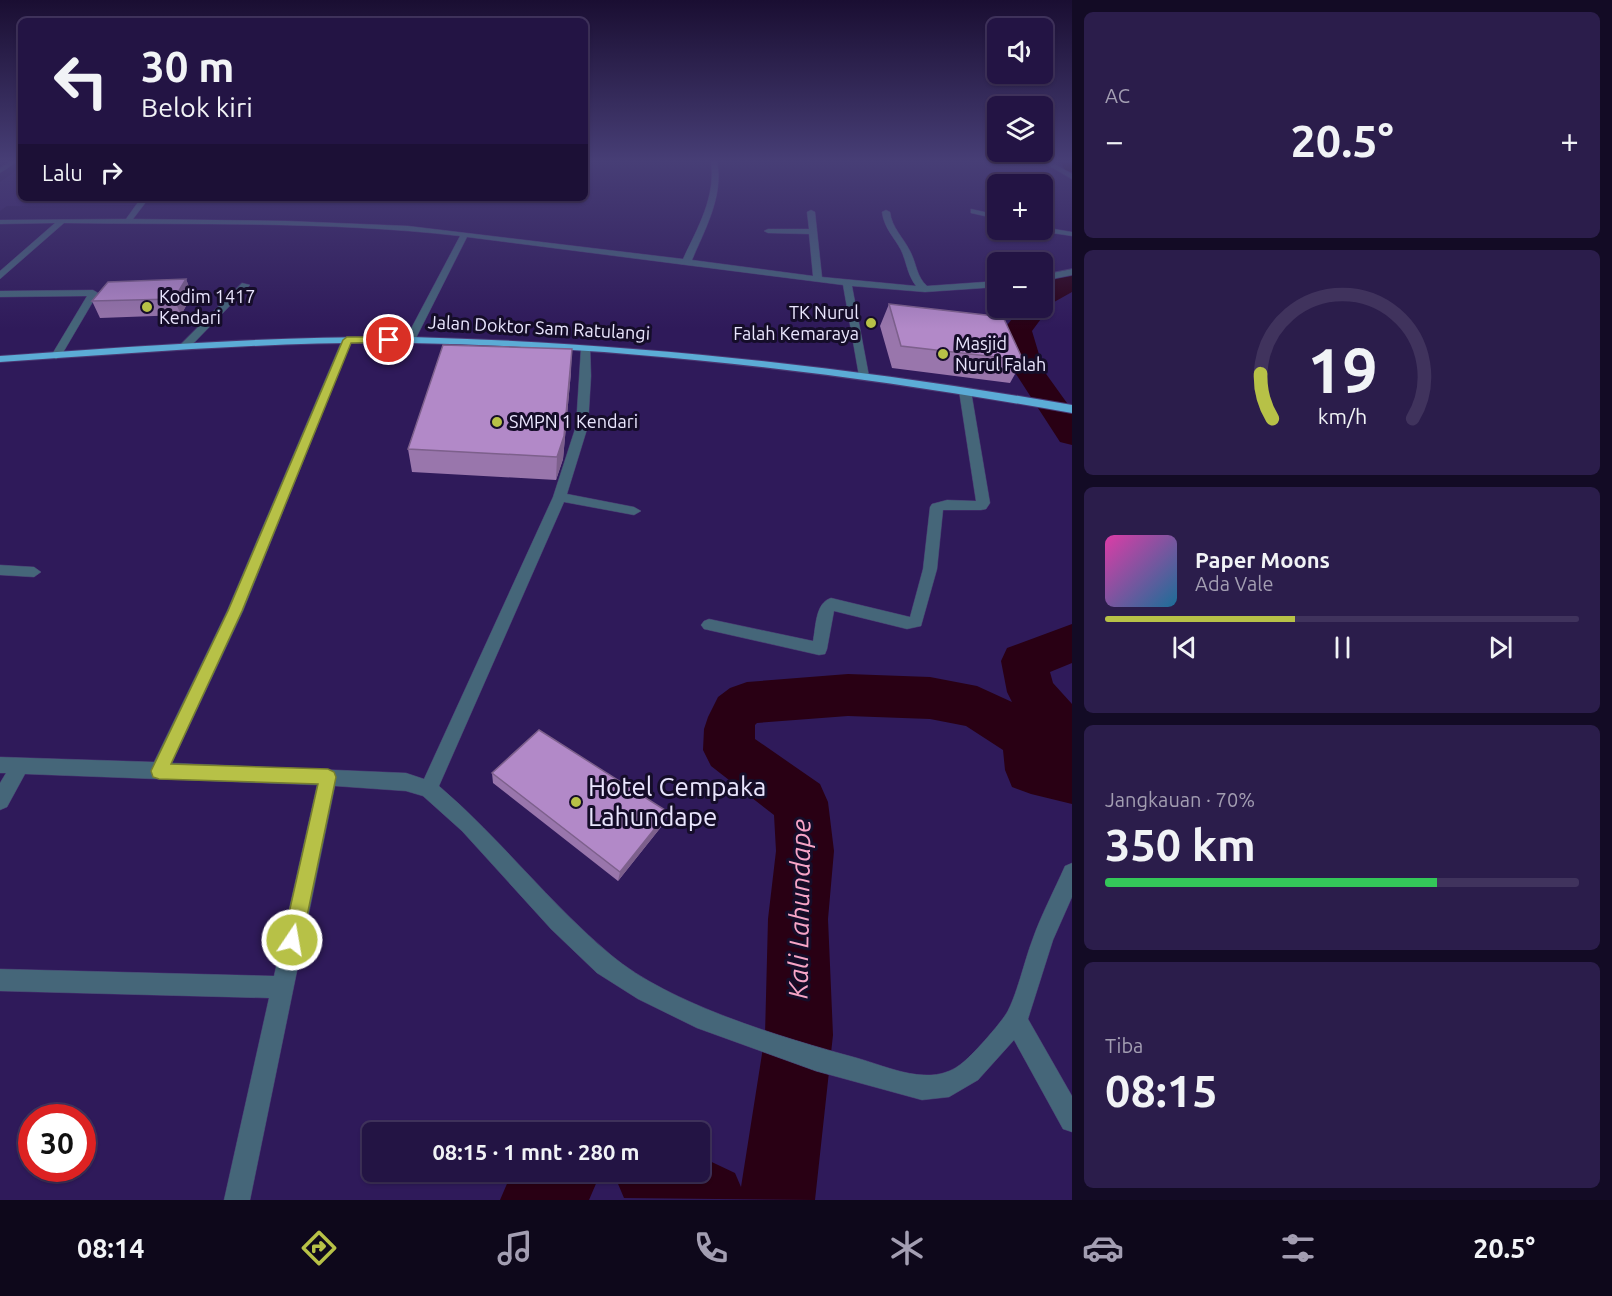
<!DOCTYPE html>
<html lang="id">
<head>
<meta charset="utf-8">
<style>
	body { margin:0; font-family:Ubuntu,sans-serif; background:#2b1d4b; color:#f1f3f6; height:100vh; display:flex; flex-direction:column; font-size:22px; white-space:nowrap }
	* { box-sizing:border-box; margin:0 }
	p { font-size:20px; color:#a39eb2 }
	.icon { flex:none; width:33px; height:33px; fill:none; stroke:currentColor; stroke-width:2; stroke-linecap:round; stroke-linejoin:round }
	.map { position:relative; flex:1; overflow:hidden }
	.drawer { display:flex; flex-direction:column; gap:12px; padding:12px; background:#130b25; width:540px }
	.drawer>* { flex:none }
	.top-card { position:absolute; left:18px; top:18px; width:570px; height:183px; border-radius:9px; box-shadow:0 2px 4px #0004,0 0 0 2px #40335d; background:#231444; color:#f1f3f6; overflow:hidden }
	.buttons { position:absolute; left:987px; top:18px; display:grid; gap:12px }
	.buttons a { display:grid; place-items:center; width:66px; height:66px; border-radius:9px; background:#231444; box-shadow:0 2px 4px #0004,0 0 0 2px #40335d; font-size:30px }
	.speed { position:absolute; left:18px; top:1104px; display:flex; gap:12px; font-size:30px; font-weight:700; text-align:center }
	.speed>* { display:grid; place-content:center; width:78px; height:78px; border-radius:50%; background:#231444; box-shadow:0 2px 4px #0004,0 0 0 2px #40335d; line-height:1 }
	.speed .limit { border:9px solid #d22; background:#fff; color:#111 }
	.pin { position:absolute; display:grid; place-items:center; width:51px; height:51px; color:#fff; margin:-26px; border:3px solid #fff; border-radius:50%; box-shadow:0 2px 6px #0007 }
	.me { position:absolute; width:66px; margin:-33px; rotate:12deg; stroke-linejoin:round; filter:drop-shadow(0 0 4px #0008) }
	.turn { display:flex; align-items:center; gap:21px; height:126px; padding:0 24px; font-size:27px }
	.turn .icon { width:78px; height:78px; stroke-width:2.5 }
	.turn b { display:block; font-size:42px; line-height:51px }
	.then { display:flex; align-items:center; height:57px; padding:0 24px; background:#0003; gap:12px; font-size:22px }
	.big { font-size:45px; font-weight:600; line-height:1.1 }
	.drawer .tile { flex:1; display:flex; flex-direction:column; justify-content:center; gap:9px; min-width:0; padding:0 21px; border-radius:9px; background:#2b1d4b }
	.drawer .dial { align-items:center; gap:0 }
	.dial svg { height:156px; overflow:visible; fill:none; stroke:#40335d; stroke-width:7; stroke-linecap:round; text-anchor:middle }
	.dial text { fill:#f1f3f6; stroke:none }
	.song { display:flex; align-items:center; gap:18px }
	.cover { width:72px; height:72px; border-radius:9px; background:linear-gradient(135deg,hsl(320 70% 55%),hsl(200 70% 35%)) }
	.played { height:6px; border-radius:3px; background:linear-gradient(90deg,#b7c147 40%,#40335d 40%) }
	.keys { display:flex; justify-content:space-around; direction:ltr }
	.heat { display:flex; justify-content:space-between; align-items:center; font-size:33px; direction:ltr }
	.charge { height:9px; border-radius:4px; background:linear-gradient(90deg,#34c759 70%,#40335d 0) }
	.trip { position:absolute; left:362px; top:1122px; width:348px; height:60px; border-radius:9px; background:#231444; box-shadow:0 2px 4px #0004,0 0 0 2px #40335d; font-weight:600; line-height:60px; text-align:center }
	.tabs { display:flex; height:96px; justify-content:space-around; align-items:center; background:#0e081b; color:#a39eb2 }
	.tabs .icon { width:42px; height:42px }
	.tabs .selected { color:#b7c147 }
	.tabs b { font-size:27px; color:#f1f3f6 }
	main { display:flex; flex:1; min-height:0 }
	.map>svg:first-child { display:block }
	.built { fill:#382068 }
	.lines { fill:none; stroke-linecap:round; stroke-linejoin:round }
	.river { fill:#290014; fill-rule:evenodd }
	.minor-casing { stroke:#493771; stroke-width:1 }
	.trunk-casing { stroke:#493771; stroke-width:2 }
	.minor { fill:#456679; fill-rule:evenodd }
	.trunk { fill:#5cacd6; fill-rule:evenodd }
	.wall { fill:#9976ac }
	.shaded-wall { fill:#7d608c }
	.building { fill:#b289c8; stroke:#7d608c; stroke-width:1.5 }
	.route { fill:#b7c147; stroke:#777d2e; stroke-width:1.5 }
	.poi-dot { fill:#b7c147; stroke:#150d29; stroke-width:2 }
	.labels { text-anchor:middle; stroke-width:6; stroke-linejoin:round; paint-order:stroke }
	.far-poi-label { font-size:18px; fill:#eae6fe; stroke:#150d29; text-anchor:start }
	.far-street-label { font-size:18px; fill:#eae6fe; stroke:#150d29 }
	.near-poi-label { font-size:26px; fill:#eae6fe; stroke:#150d29; text-anchor:start }
	.near-water-label { font-size:27px; font-style:italic; fill:#f7a5c7; stroke:#150d29 }
</style>
</head>
<body>
<main>
<div class="map">
<svg width="1072" height="1200" viewBox="0 0 1072 1200">
	<rect width="100%" height="100%" fill="#2f1a5a"/>
	<path class="built" d="M 21,167 L 21,198 L 140,198 L 136,205 L 7,206 L 0,211 L 0,182 Z"/>
	<g class="lines">
		<path class="river" d="M 1060,161 L 1072,161 L 1072,172 L 1065,170 Z
			M 1072,276 L 1072,292 L 1047,306 L 1049,308 L 1032,331 L 1044,371 L 1072,410 L 1072,445 L 1060,442 L 1014,371 L 1003,330 L 1021,308 L 1042,308 L 1042,287 L 1056,279 Z
			M 1072,624 L 1072,663 L 1050,672 L 1053,683 L 1072,704 L 1072,804 L 1031,794 L 1012,787 L 1005,770 L 1003,750 L 966,726 L 930,719 L 848,716 L 757,723 L 755,725 L 755,739 L 820,784 L 828,802 L 834,851 L 828,919 L 833,1035 L 815,1200 L 624,1198 L 613,1172 L 699,1172 L 699,1156 L 735,1173 L 741,1187 L 765,1035 L 768,919 L 776,851 L 774,815 L 711,766 L 703,750 L 704,729 L 708,717 L 718,697 L 730,688 L 747,682 L 848,674 L 930,677 L 977,686 L 1012,702 L 1007,692 L 1001,661 L 1007,648 Z
			M 512,1172 L 601,1172 L 589,1200 L 500,1200 Z"/>
		<g class="minor-casing">
			<path id="minor" d="M 11,161 L 18,161 L 0,173 L 0,168 Z
				M 711,161 L 717,161 C 724,196 705,229 692,260 L 813,276 L 809,234 L 768,233 L 764,231 L 768,229 L 809,229 L 807,212 L 811,210 L 815,212 L 822,277 L 916,286 C 907,274 907,263 901,250 C 894,237 884,228 882,212 L 886,210 L 890,212 C 892,228 903,237 910,251 C 917,264 916,276 927,286 L 998,281 L 998,287 L 925,292 L 852,286 L 869,376 L 864,379 L 859,376 L 843,285 L 467,237 L 415,340 L 410,343 L 405,340 L 460,236 C 329,221 196,225 64,223 L 0,279 L 0,271 L 55,223 L 0,224 L 0,220 L 126,219 L 141,198 L 149,198 L 133,219 L 287,221 L 408,226 L 683,259 C 698,227 716,197 711,161 Z
				M 1041,161 L 1049,161 L 1072,174 L 1072,179 Z
				M 971,209 L 998,215 L 998,219 L 971,213 Z
				M 1042,227 L 1072,232 L 1072,236 L 1039,231 Z
				M 1072,269 L 1072,275 L 1042,281 L 1042,275 Z
				M 242,283 L 250,285 L 189,348 L 181,348 L 181,344 Z
				M 0,291 L 93,290 L 98,293 L 61,356 L 56,359 L 51,356 L 87,296 L 0,297 Z
				M 347,337 L 352,340 L 243,611 L 172,763 L 406,773 L 424,779 L 553,497 L 576,426 L 581,348 L 590,346 L 591,376 L 588,426 L 567,494 L 634,507 L 641,511 L 634,515 L 564,502 L 439,786 C 501,839 549,903 611,955 C 669,1004 783,1038 857,1058 C 889,1067 931,1088 961,1064 C 972,1056 999,1025 1006,1014 C 1016,998 1025,959 1032,941 C 1041,915 1054,891 1065,866 L 1072,863 L 1072,897 L 1053,940 L 1028,1019 L 1072,1096 L 1072,1132 L 1063,1129 L 1014,1040 L 978,1080 L 949,1097 L 922,1100 L 816,1071 L 697,1028 L 638,999 L 597,973 L 551,929 L 462,831 L 423,796 L 406,791 L 335,786 L 250,1200 L 224,1200 L 269,998 L 0,991 L 0,969 L 274,976 L 317,785 L 25,774 L 7,807 L 0,810 L 0,783 L 6,773 L 0,773 L 0,757 L 154,762 L 227,611 L 342,340 Z
				M 965,388 L 971,391 L 990,503 L 986,509 L 981,510 L 943,510 L 937,569 L 921,626 L 907,629 L 834,611 L 827,649 L 825,654 L 819,655 L 704,629 L 701,625 L 704,621 L 709,619 L 813,641 C 816,627 815,603 831,598 L 910,617 L 923,569 L 930,507 L 932,504 L 947,500 L 976,501 L 959,391 Z
				M 0,565 L 34,567 L 41,572 L 34,577 L 0,575 Z"/>
		</g>
		<g class="trunk-casing">
			<path id="trunk" d="M 411,337 C 634,343 853,367 1072,405 L 1072,413 C 853,374 633,347 411,343 C 274,341 137,353 0,362 L 0,356 C 137,346 274,336 411,337 Z"/>
		</g>
		<use href="#minor" class="minor"/>
		<use href="#trunk" class="trunk"/>
	</g>
	<path class="wall" d="M 186,279 L 192,295 L 181,315 L 100,318 L 92,301 Z
		M 889,304 L 1023,360 L 1010,383 L 892,368 L 880,326 Z
		M 571,372 L 563,459 L 556,480 L 412,472 L 408,449 Z
		M 492,773 L 668,812 L 665,822 L 618,881 L 493,783 Z"/>
	<path class="shaded-wall" d="M 186,279 L 192,295 L 181,315 L 174,299 Z
		M 572,349 L 571,372 L 563,459 L 556,480 L 557,457 Z
		M 668,812 L 665,822 L 618,881 L 620,872 Z"/>
	<path class="building" d="M 186,279 L 174,299 L 92,301 L 108,282 Z
		M 889,304 L 1003,317 L 1023,360 L 901,346 Z
		M 443,345 L 572,349 L 564,436 L 557,457 L 408,449 Z
		M 539,730 L 668,812 L 620,872 L 492,773 Z"/>
	<linearGradient id="sky" x2="0" y2="1"><stop stop-color="#1a0e32"/><stop offset="0.49" stop-color="#473e76"/><stop offset="1" stop-color="#473e76" stop-opacity="0"/></linearGradient>
	<rect width="1072" height="329" fill="url(#sky)"/>
	<path class="route" d="M 389,337 L 394,340 L 393,342 L 351,343 L 242,611 L 171,764 L 328,769 L 334,772 L 336,777 L 302,940 L 299,947 L 292,950 L 286,947 L 283,940 L 318,784 L 159,779 L 153,777 L 151,771 L 228,611 L 343,340 L 347,337 Z"/>
	<g class="poi-dot">
		<circle cx="147" cy="307" r="6"/>
		<circle cx="871" cy="323" r="6"/>
		<circle cx="943" cy="354" r="6"/>
		<circle cx="497" cy="422" r="6"/>
		<circle cx="576" cy="802" r="6"/>
	</g>
	<g class="labels">
		<g class="far-poi-label">
			<text x="159" y="303">Kodim 1417<tspan x="159" dy="21">Kendari</tspan></text>
			<text x="859" y="319" text-anchor="end">TK Nurul<tspan x="859" dy="21">Falah Kemaraya</tspan></text>
			<text x="955" y="350">Masjid<tspan x="955" dy="21">Nurul Falah</tspan></text>
			<text x="509" y="428">SMPN 1 Kendari</text>
		</g>
		<g class="far-street-label">
			<text transform="translate(539 328) rotate(3)" y="6">Jalan Doktor Sam Ratulangi</text>
		</g>
		<g class="near-poi-label">
			<text x="588" y="796">Hotel Cempaka<tspan x="588" dy="30">Lahundape</tspan></text>
		</g>
		<g class="near-water-label">
			<text transform="translate(800 909) rotate(-89)" y="9">Kali Lahundape</text>
		</g>
	</g>
</svg>
<div class="buttons">
<a><svg class="icon" aria-label="sound" viewBox="0 0 24 24"><path d="M4 9h4l5-4v14l-5-4H4zM17 9q2 3 0 6"/></svg></a>
<a><svg class="icon" aria-label="layers" viewBox="0 0 24 24"><path d="M12 4l9 5-9 5-9-5zM3 14l9 5 9-5"/></svg></a>
<a>+</a>
<a>−</a>
</div>
<div class="speed"><div class="limit">30</div></div>
<div class="pin" style="left:389px;top:340px;background:#d93025"><svg class="icon" aria-label="arrive" viewBox="0 0 24 24"><path d="M6 21V4h12l-3 4 3 4H6"/></svg></div>
<svg class="me" style="left:292px;top:940px" viewBox="-20 -20 40 40"><circle r="17" fill="#b7c147" stroke="#fff" stroke-width="3"/><path d="M0-11L8 9 0 5-8 9z" fill="#fff"/></svg>
<div class="trip">08:15 · 1 mnt · 280 m</div>
<div class="top-card">
<div class="turn"><svg class="icon" aria-label="left" viewBox="0 0 24 24"><path d="M17 20v-9H6M10 6l-5 5 5 5"/></svg><div><b>30 m</b>Belok kiri</div></div>
<div class="then">Lalu<svg class="icon" aria-label="right" viewBox="0 0 24 24"><path d="M7 20v-9h11M14 6l5 5-5 5"/></svg></div>
</div>
</div>
<section class="drawer">
<div class="tile"><p>AC</p>
<div class="heat"><a>−</a><b class="big">20.5°</b><a>+</a></div>
</div>
<div class="tile dial"><svg viewBox="0 0 100 80">
<path d="M14 69A42 42 0 1 1 86 69"/>
<path d="M14 69A42 42 0 0 1 8 46" stroke="#b7c147"/>
<text x="50" y="56" font-size="32" font-weight="700">19</text>
<text x="50" y="72" font-size="11">km/h</text>
</svg></div>
<div class="tile">
<div class="song"><i class="cover"></i><div><b>Paper Moons</b><p>Ada Vale</p></div></div>
<div class="played"></div>
<div class="keys"><svg class="icon" aria-label="previous" viewBox="0 0 24 24"><path d="M18 5L8 12l10 7zM5 5v14"/></svg><svg class="icon" aria-label="pause" viewBox="0 0 24 24"><path d="M8 5v14M16 5v14"/></svg><svg class="icon" aria-label="next" viewBox="0 0 24 24"><path d="M6 5l10 7-10 7zM19 5v14"/></svg></div>
</div>
<div class="tile"><p>Jangkauan · 70%</p><b class="big">350 km</b><div class="charge"></div></div>
<div class="tile"><p>Tiba</p><b class="big">08:15</b></div>
</section>
</main>
<nav class="tabs">
<b>08:14</b>
<svg class="icon selected" aria-label="directions" viewBox="0 0 24 24"><path d="M12 3l9 9-9 9-9-9zM9 14v-3h6M13 9l2 2-2 2"/></svg>
<svg class="icon" aria-label="music" viewBox="0 0 24 24"><path d="M9 18V5l10-2v13"/><circle cx="6" cy="18" r="3"/><circle cx="16" cy="16" r="3"/></svg>
<svg class="icon" aria-label="phone" viewBox="0 0 24 24"><path d="M5 4h4l2 5-3 2q2 4 5 5l2-3 5 2v4C11 20 4 13 5 4z"/></svg>
<svg class="icon" aria-label="climate" viewBox="0 0 24 24"><path d="M12 3v18M4 7l16 10M4 17L20 7"/></svg>
<svg class="icon" aria-label="car" viewBox="0 0 24 24"><path d="M5 17H2v-5l4-1 3-4h7l3 4 3 1v5h-3M9 17h6M6 11h13"/><circle cx="7" cy="17" r="2"/><circle cx="17" cy="17" r="2"/></svg>
<svg class="icon" aria-label="filters" viewBox="0 0 24 24"><path d="M4 7h16M4 17h16"/><circle cx="9" cy="7" r="2"/><circle cx="15" cy="17" r="2"/></svg>
<b>20.5°</b>
</nav>
</body>
</html>
